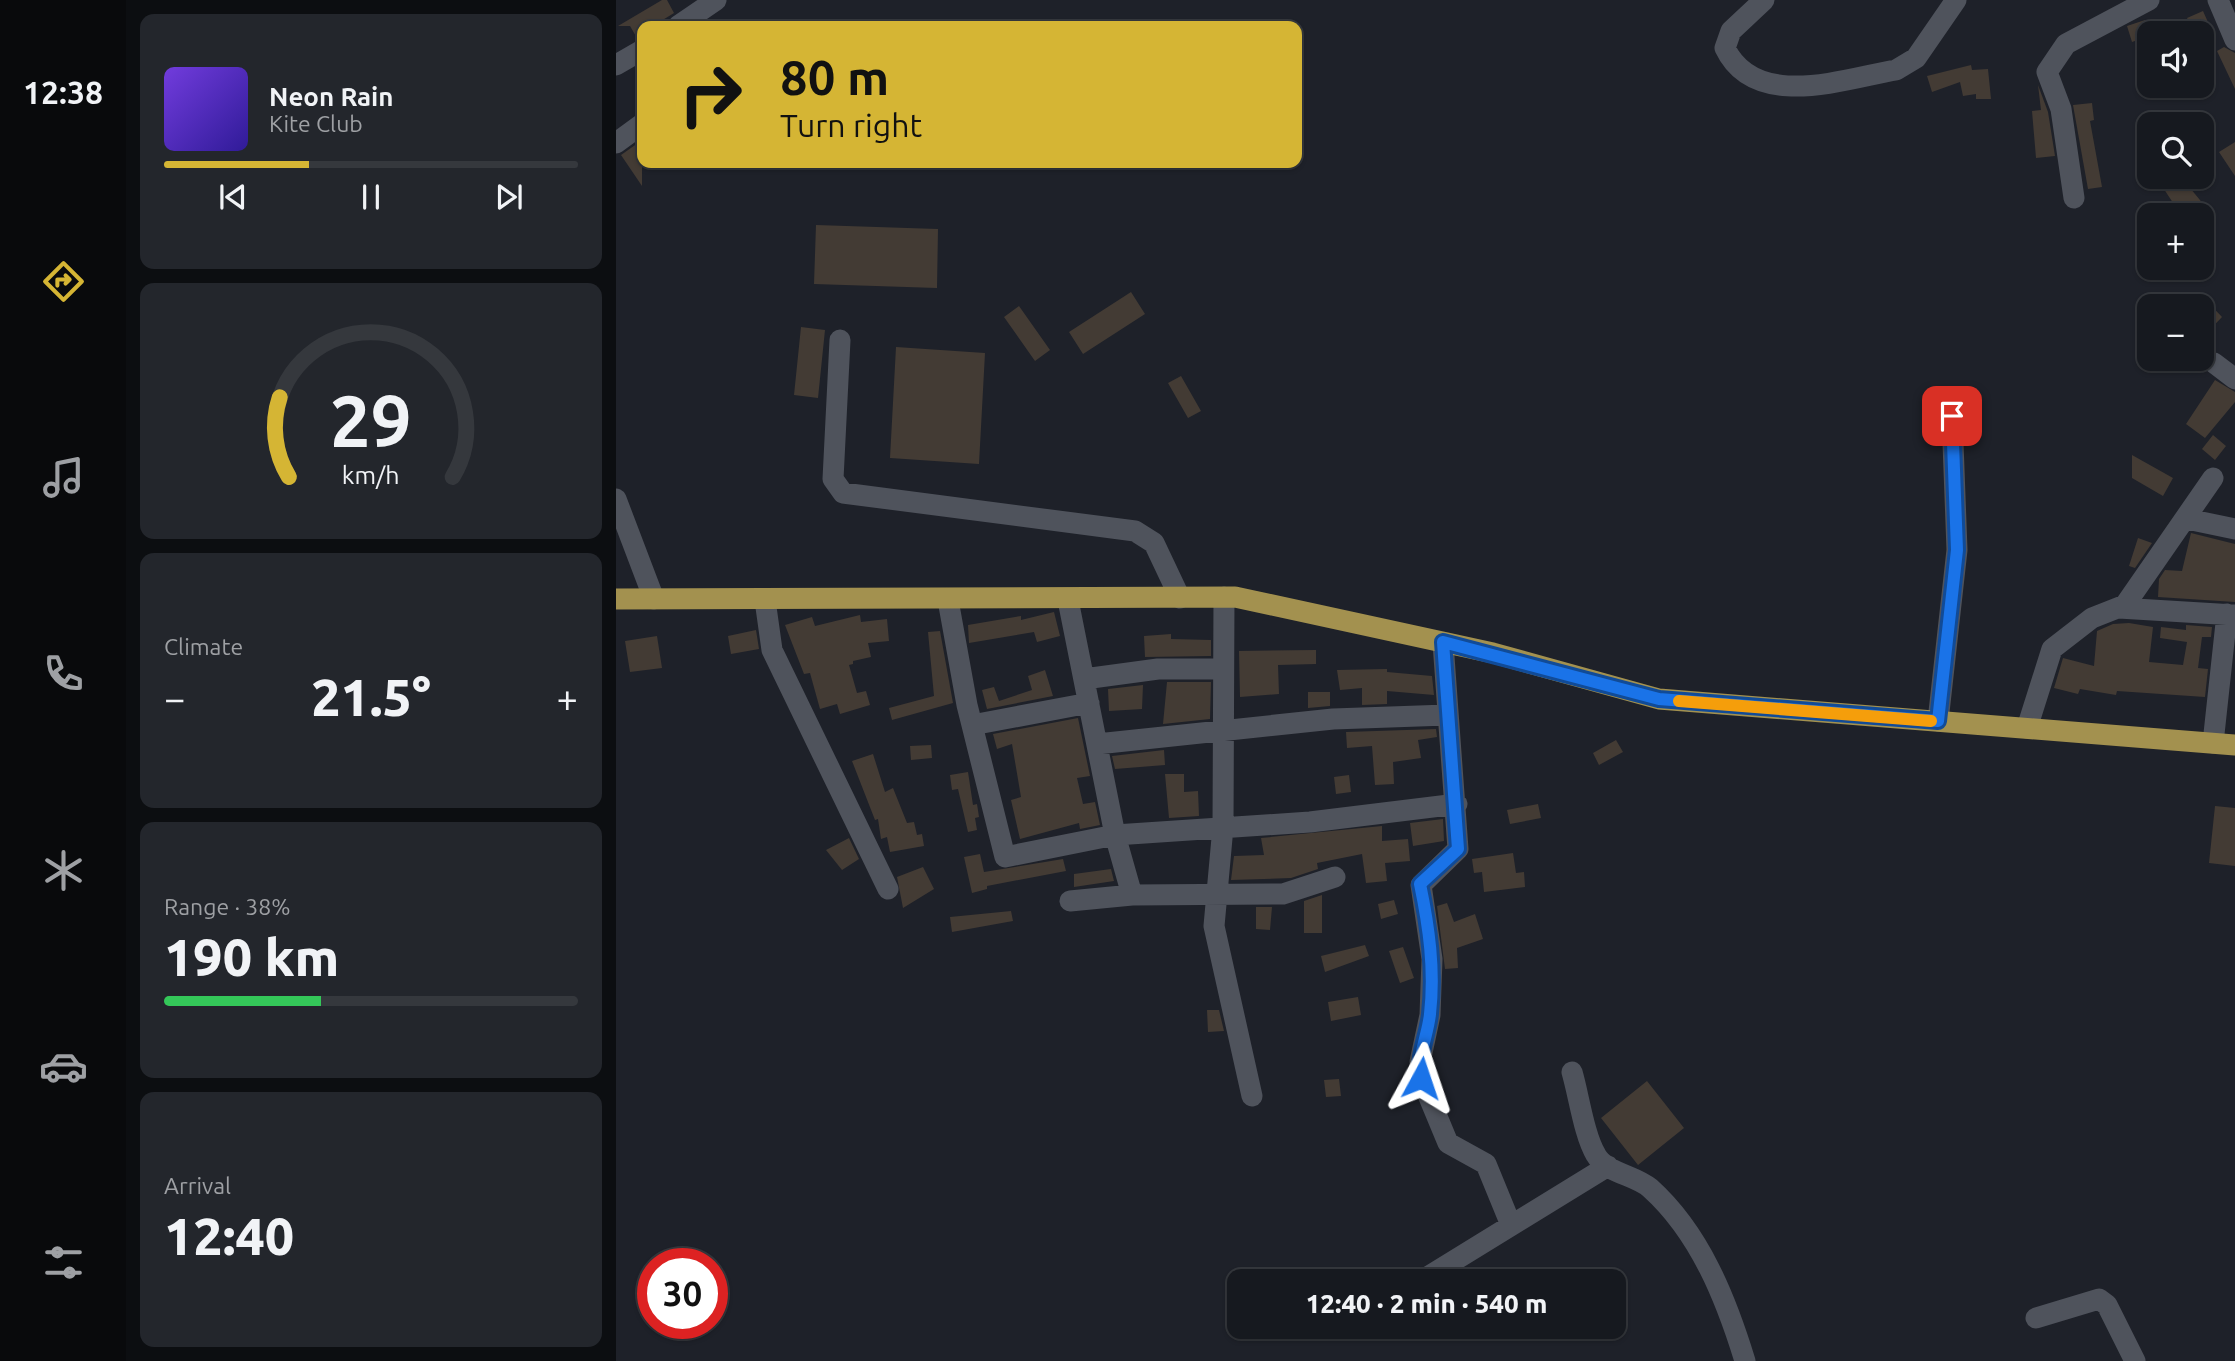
<!DOCTYPE html>
<html lang="en">
<head>
<meta charset="utf-8">
<style>
	body { margin:0; font-family:Ubuntu,sans-serif; background:#23262c; color:#f1f3f6; height:100vh; display:flex; flex-direction:column; font-size:26px; white-space:nowrap }
	* { box-sizing:border-box; margin:0 }
	p { font-size:23px; color:#9ea0a4 }
	.icon { flex:none; width:38px; height:38px; fill:none; stroke:currentColor; stroke-width:2; stroke-linecap:round; stroke-linejoin:round }
	.map { position:relative; flex:1; overflow:hidden }
	.side { display:flex; flex-direction:column; gap:14px; padding:14px; background:#0c0e11; width:490px }
	.side>* { flex:none }
	.guide { position:absolute; left:21px; top:21px; width:665px; height:147px; border-radius:14px; box-shadow:0 2px 5px #0004,0 0 0 2px #35383d; background:#d5b534; color:#111; overflow:hidden }
	.controls { position:absolute; left:1521px; top:21px; display:grid; gap:14px }
	.controls a { display:grid; place-items:center; width:77px; height:77px; border-radius:14px; background:#16191f; box-shadow:0 2px 5px #0004,0 0 0 2px #35383d; font-size:35px }
	.speed { position:absolute; left:21px; top:1248px; display:flex; gap:14px; font-size:35px; font-weight:700; text-align:center }
	.speed>* { display:grid; place-content:center; width:91px; height:91px; border-radius:50%; background:#16191f; box-shadow:0 2px 5px #0004,0 0 0 2px #35383d; line-height:1 }
	.speed .limit { border:10px solid #d22; background:#fff; color:#111 }
	.pin { position:absolute; display:grid; place-items:center; width:60px; height:60px; color:#fff; margin:-30px; border-radius:14px; box-shadow:0 4px 10px #0006 }
	.me { position:absolute; width:77px; margin:-38px; rotate:5deg; stroke-linejoin:round; filter:drop-shadow(0 0 5px #0008) }
	.turn { display:flex; align-items:center; gap:24px; height:147px; padding:0 28px; font-size:32px }
	.turn .icon { width:91px; height:91px; stroke-width:2.5 }
	.turn b { display:block; font-size:49px; line-height:60px }
	.big { font-size:52px; font-weight:800; line-height:1.1 }
	.side .widget { flex:1; display:flex; flex-direction:column; justify-content:center; gap:10px; min-width:0; padding:0 24px; border-radius:14px; background:#23262c }
	.side .dial { align-items:center; gap:0 }
	.dial svg { height:182px; overflow:visible; fill:none; stroke:#35383d; stroke-width:7; stroke-linecap:round; text-anchor:middle }
	.dial text { fill:#f1f3f6; stroke:none }
	.song { display:flex; align-items:center; gap:21px }
	.cover { width:84px; height:84px; border-radius:10px; background:linear-gradient(135deg,hsl(260 70% 55%),hsl(250 70% 35%)) }
	.played { height:7px; border-radius:4px; background:linear-gradient(90deg,#d5b534 35%,#35383d 35%) }
	.keys { display:flex; justify-content:space-around; direction:ltr }
	.heat { display:flex; justify-content:space-between; align-items:center; font-size:38px; direction:ltr }
	.charge { height:10px; border-radius:5px; background:linear-gradient(90deg,#34c759 38%,#35383d 0) }
	.trip { position:absolute; left:611px; top:1269px; width:399px; height:70px; border-radius:14px; background:#16191f; box-shadow:0 2px 5px #0004,0 0 0 2px #35383d; font-weight:800; line-height:70px; text-align:center }
	main { display:flex; flex:1; min-height:0 }
	.menu { display:flex; flex-direction:column; width:126px; justify-content:space-around; align-items:center; background:#090a0c; color:#9ea0a4 }
	.menu .icon { width:49px; height:49px }
	.menu .active { color:#d5b534 }
	.menu b { font-size:32px; color:#f1f3f6 }
	.map>svg:first-child { display:block }
	.building { fill:#433b34 }
	.lines { fill:none; stroke-linecap:round; stroke-linejoin:round }
	.minor { stroke:#4f535c; stroke-width:21 }
	.major { stroke:#a3914f; stroke-width:21 }
	.route-casing { stroke:#114b97; stroke-width:18 }
	.route { stroke:#1a73e8; stroke-width:12 }
	.slow { stroke:#f59e0b; stroke-width:12 }
</style>
</head>
<body>
<main>
<nav class="menu">
<b>12:38</b>
<svg class="icon active" aria-label="directions" viewBox="0 0 24 24"><path d="M12 3l9 9-9 9-9-9zM9 14v-3h6M13 9l2 2-2 2"/></svg>
<svg class="icon" aria-label="music" viewBox="0 0 24 24"><path d="M9 18V5l10-2v13"/><circle cx="6" cy="18" r="3"/><circle cx="16" cy="16" r="3"/></svg>
<svg class="icon" aria-label="phone" viewBox="0 0 24 24"><path d="M5 4h4l2 5-3 2q2 4 5 5l2-3 5 2v4C11 20 4 13 5 4z"/></svg>
<svg class="icon" aria-label="climate" viewBox="0 0 24 24"><path d="M12 3v18M4 7l16 10M4 17L20 7"/></svg>
<svg class="icon" aria-label="car" viewBox="0 0 24 24"><path d="M5 17H2v-5l4-1 3-4h7l3 4 3 1v5h-3M9 17h6M6 11h13"/><circle cx="7" cy="17" r="2"/><circle cx="17" cy="17" r="2"/></svg>
<svg class="icon" aria-label="filters" viewBox="0 0 24 24"><path d="M4 7h16M4 17h16"/><circle cx="9" cy="7" r="2"/><circle cx="15" cy="17" r="2"/></svg>
</nav>
<section class="side">
<div class="widget">
<div class="song"><i class="cover"></i><div><b>Neon Rain</b><p>Kite Club</p></div></div>
<div class="played"></div>
<div class="keys"><svg class="icon" aria-label="previous" viewBox="0 0 24 24"><path d="M18 5L8 12l10 7zM5 5v14"/></svg><svg class="icon" aria-label="pause" viewBox="0 0 24 24"><path d="M8 5v14M16 5v14"/></svg><svg class="icon" aria-label="next" viewBox="0 0 24 24"><path d="M6 5l10 7-10 7zM19 5v14"/></svg></div>
</div>
<div class="widget dial"><svg viewBox="0 0 100 80">
<path d="M14 69A42 42 0 1 1 86 69"/>
<path d="M14 69A42 42 0 0 1 10 34" stroke="#d5b534"/>
<text x="50" y="56" font-size="32" font-weight="700">29</text>
<text x="50" y="72" font-size="11">km/h</text>
</svg></div>
<div class="widget"><p>Climate</p>
<div class="heat"><a>−</a><b class="big">21.5°</b><a>+</a></div>
</div>
<div class="widget"><p>Range · 38%</p><b class="big">190 km</b><div class="charge"></div></div>
<div class="widget"><p>Arrival</p><b class="big">12:40</b></div>
</section>
<div class="map">
<svg width="1619" height="1361" viewBox="0 0 1619 1361">
	<rect width="100%" height="100%" fill="#1e2129"/>
	<path class="building" d="M 46,0 L 51,0 L 58,13 L 37,26 L 26,26 L 26,37 L 21,38 L 14,26 L 2,26 Z
		M 1587,11 L 1595,29 L 1586,33 L 1546,33 L 1573,22 L 1571,18 Z
		M 1529,20 L 1533,36 L 1516,42 L 1511,26 Z
		M 1608,47 L 1619,53 L 1619,89 L 1601,51 Z
		M 1355,65 L 1356,70 L 1372,69 L 1375,99 L 1360,99 L 1360,94 L 1347,96 L 1344,82 L 1316,92 L 1311,76 Z
		M 1422,85 L 1432,112 L 1439,156 L 1420,158 L 1416,111 L 1425,110 Z
		M 1476,103 L 1478,120 L 1474,121 L 1486,187 L 1472,189 L 1457,105 Z
		M 1619,142 L 1619,176 L 1603,152 Z
		M 22,143 L 26,150 L 26,186 L 5,155 Z
		M 1540,177 L 1565,177 L 1593,211 L 1586,215 L 1565,215 Z
		M 200,225 L 322,229 L 321,288 L 198,284 Z
		M 515,292 L 529,314 L 467,354 L 453,332 Z
		M 1586,296 L 1606,317 L 1586,338 Z
		M 403,306 L 434,350 L 419,361 L 388,317 Z
		M 185,327 L 209,330 L 202,398 L 178,395 Z
		M 280,347 L 369,353 L 363,464 L 274,458 Z
		M 565,376 L 585,411 L 572,418 L 552,383 Z
		M 1599,380 L 1619,392 L 1619,402 L 1589,438 L 1570,424 Z
		M 1597,435 L 1610,446 L 1599,460 L 1586,449 Z
		M 1516,455 L 1557,478 L 1547,496 L 1516,478 Z
		M 1575,533 L 1619,544 L 1619,602 L 1542,597 L 1543,579 L 1549,570 L 1566,571 Z
		M 1522,538 L 1536,543 L 1519,568 L 1513,566 Z
		M 438,612 L 444,636 L 421,642 L 418,632 L 353,643 L 352,625 L 405,616 L 405,620 Z
		M 244,615 L 245,622 L 271,619 L 273,641 L 252,643 L 255,657 L 237,661 L 237,664 L 233,665 L 241,693 L 250,691 L 254,705 L 224,714 L 221,704 L 204,709 L 194,673 L 188,674 L 169,625 L 196,617 L 199,626 Z
		M 1513,623 L 1537,627 L 1533,662 L 1567,665 L 1571,642 L 1544,638 L 1545,627 L 1570,630 L 1570,625 L 1596,627 L 1595,637 L 1586,637 L 1582,668 L 1592,669 L 1589,697 L 1501,691 L 1500,695 L 1464,689 L 1462,694 L 1438,688 L 1447,658 L 1478,666 L 1481,631 L 1497,624 Z
		M 140,630 L 143,649 L 115,654 L 112,636 Z
		M 324,631 L 337,703 L 276,720 L 273,708 L 318,696 L 312,632 Z
		M 555,634 L 555,639 L 595,640 L 595,656 L 529,657 L 528,636 Z
		M 41,636 L 46,668 L 14,672 L 9,641 Z
		M 700,650 L 700,664 L 662,665 L 663,694 L 624,697 L 623,651 Z
		M 771,669 L 771,672 L 816,676 L 818,695 L 771,691 L 771,704 L 746,705 L 746,688 L 724,690 L 721,670 Z
		M 429,670 L 437,696 L 371,709 L 366,690 L 378,687 L 383,701 L 416,690 L 412,676 Z
		M 551,682 L 595,682 L 594,719 L 547,724 Z
		M 527,685 L 526,709 L 493,711 L 492,689 Z
		M 692,692 L 714,692 L 714,706 L 692,708 Z
		M 462,718 L 474,776 L 461,778 L 467,804 L 479,802 L 484,825 L 464,829 L 463,823 L 404,839 L 395,800 L 405,797 L 396,744 L 381,749 L 377,734 Z
		M 820,729 L 821,737 L 802,740 L 805,758 L 777,762 L 778,784 L 759,785 L 756,746 L 731,748 L 730,732 Z
		M 1000,740 L 1007,752 L 983,765 L 977,753 Z
		M 315,745 L 316,758 L 295,760 L 294,746 Z
		M 548,750 L 549,765 L 499,769 L 496,756 Z
		M 257,754 L 269,792 L 277,788 L 291,823 L 298,822 L 301,835 L 306,834 L 308,846 L 274,852 L 271,837 L 265,839 L 262,819 L 259,820 L 236,761 Z
		M 352,772 L 357,805 L 361,804 L 363,817 L 359,818 L 361,830 L 352,832 L 342,789 L 336,790 L 334,775 Z
		M 549,774 L 568,774 L 568,792 L 582,791 L 583,816 L 553,818 Z
		M 733,775 L 735,792 L 720,794 L 718,777 Z
		M 922,804 L 925,818 L 894,824 L 891,810 Z
		M 1599,806 L 1619,808 L 1619,866 L 1593,863 Z
		M 827,819 L 828,841 L 797,846 L 794,823 Z
		M 766,826 L 766,841 L 792,839 L 794,861 L 769,863 L 771,881 L 750,883 L 746,854 L 701,863 L 702,869 L 675,878 L 615,880 L 618,856 L 648,855 L 645,838 Z
		M 233,838 L 243,859 L 226,870 L 210,850 Z
		M 897,853 L 900,873 L 908,872 L 909,887 L 868,892 L 866,872 L 858,873 L 856,859 Z
		M 364,854 L 368,872 L 447,859 L 450,871 L 371,886 L 371,889 L 356,893 L 348,857 Z
		M 307,867 L 318,889 L 287,908 L 281,877 Z
		M 495,869 L 498,881 L 458,887 L 458,874 Z
		M 706,895 L 706,933 L 688,933 L 688,901 Z
		M 778,900 L 782,914 L 765,919 L 762,904 Z
		M 831,903 L 838,922 L 859,914 L 867,939 L 841,948 L 842,968 L 829,969 L 821,906 Z
		M 640,907 L 656,907 L 654,930 L 640,929 Z
		M 395,911 L 397,921 L 336,932 L 334,917 Z
		M 749,945 L 753,956 L 709,972 L 705,956 Z
		M 787,947 L 798,978 L 784,983 L 773,951 Z
		M 742,997 L 745,1015 L 715,1021 L 712,1002 Z
		M 591,1010 L 603,1010 L 608,1031 L 592,1032 Z
		M 723,1079 L 725,1096 L 710,1097 L 708,1080 Z
		M 1031,1081 L 1068,1128 L 1022,1165 L 985,1118 Z"/>
	<g class="lines">
		<path class="minor" d="M 1148,0 L 1115,31 L 1109,48 C 1139,111 1228,79 1280,70 L 1300,58 L 1340,0
			M 1602,0 L 1619,40
			M 62,26 L 100,0
			M 0,65 L 26,50
			M 0,143 L 26,124
			M 1458,198 L 1445,109 L 1431,72 L 1450,44 L 1533,0
			M 224,340 L 217,479 L 227,493 L 519,531 L 538,543 L 564,598
			M 1598,363 L 1619,379
			M 0,499 L 38,599
			M 1571,519 L 1619,529
			M 608,597 L 607,827 L 598,926 L 636,1096
			M 149,600 L 156,650 L 272,889
			M 332,600 L 351,705 L 389,857 L 499,835 L 516,895
			M 452,600 L 499,835 L 694,822 L 841,804
			M 1503,608 L 1619,615
			M 827,643 L 842,849 L 805,885 L 816,959 L 814,1015 L 804,1062 L 805,1078 L 832,1143 L 870,1164 L 895,1225
			M 468,679 L 542,669 L 607,669
			M 1322,721 L 1341,550 L 1336,416
			M 356,725 L 473,703
			M 1411,728 L 1436,649 L 1476,618 L 1509,605 L 1597,478
			M 1597,743 L 1611,614
			M 481,744 L 717,719 L 831,715
			M 454,901 L 516,895 L 667,894 L 719,877
			M 956,1072 C 963,1096 968,1135 980,1155 C 990,1173 1019,1175 1034,1188 C 1084,1233 1110,1299 1129,1361
			M 805,1281 L 992,1166
			M 1420,1318 L 1483,1299 L 1491,1305 L 1519,1361"/>
		<path class="major" d="M 0,599 L 619,597 L 877,653 L 1043,699 L 1619,745"/>
	</g>
	<g class="lines">
		<g class="route-casing">
			<path id="route" d="M 805,1078 C 801,1056 812,1035 814,1014 C 819,970 813,927 804,884 L 842,849 L 827,642 L 1043,699 L 1322,721 L 1341,550 L 1336,416"/>
		</g>
		<use href="#route" class="route"/>
		<path class="slow" d="M 1063,701 L 1315,721"/>
	</g>
</svg>
<div class="controls">
<a><svg class="icon" aria-label="sound" viewBox="0 0 24 24"><path d="M4 9h4l5-4v14l-5-4H4zM17 9q2 3 0 6"/></svg></a>
<a><svg class="icon" aria-label="search" viewBox="0 0 24 24"><circle cx="10" cy="10" r="6"/><path d="M15 15l6 6"/></svg></a>
<a>+</a>
<a>−</a>
</div>
<div class="speed"><div class="limit">30</div></div>
<div class="pin" style="left:1336px;top:416px;background:#d93025"><svg class="icon" aria-label="arrive" viewBox="0 0 24 24"><path d="M6 21V4h12l-3 4 3 4H6"/></svg></div>
<svg class="me" style="left:805px;top:1078px" viewBox="-20 -20 40 40"><path d="M0-17L14 15 0 8-14 15z" fill="#1a73e8" stroke="#fff" stroke-width="4"/></svg>
<div class="trip">12:40 · 2 min · 540 m</div>
<div class="guide">
<div class="turn"><svg class="icon" aria-label="right" viewBox="0 0 24 24"><path d="M7 20v-9h11M14 6l5 5-5 5"/></svg><div><b>80 m</b>Turn right</div></div>
</div>
</div>
</main>
</body>
</html>
